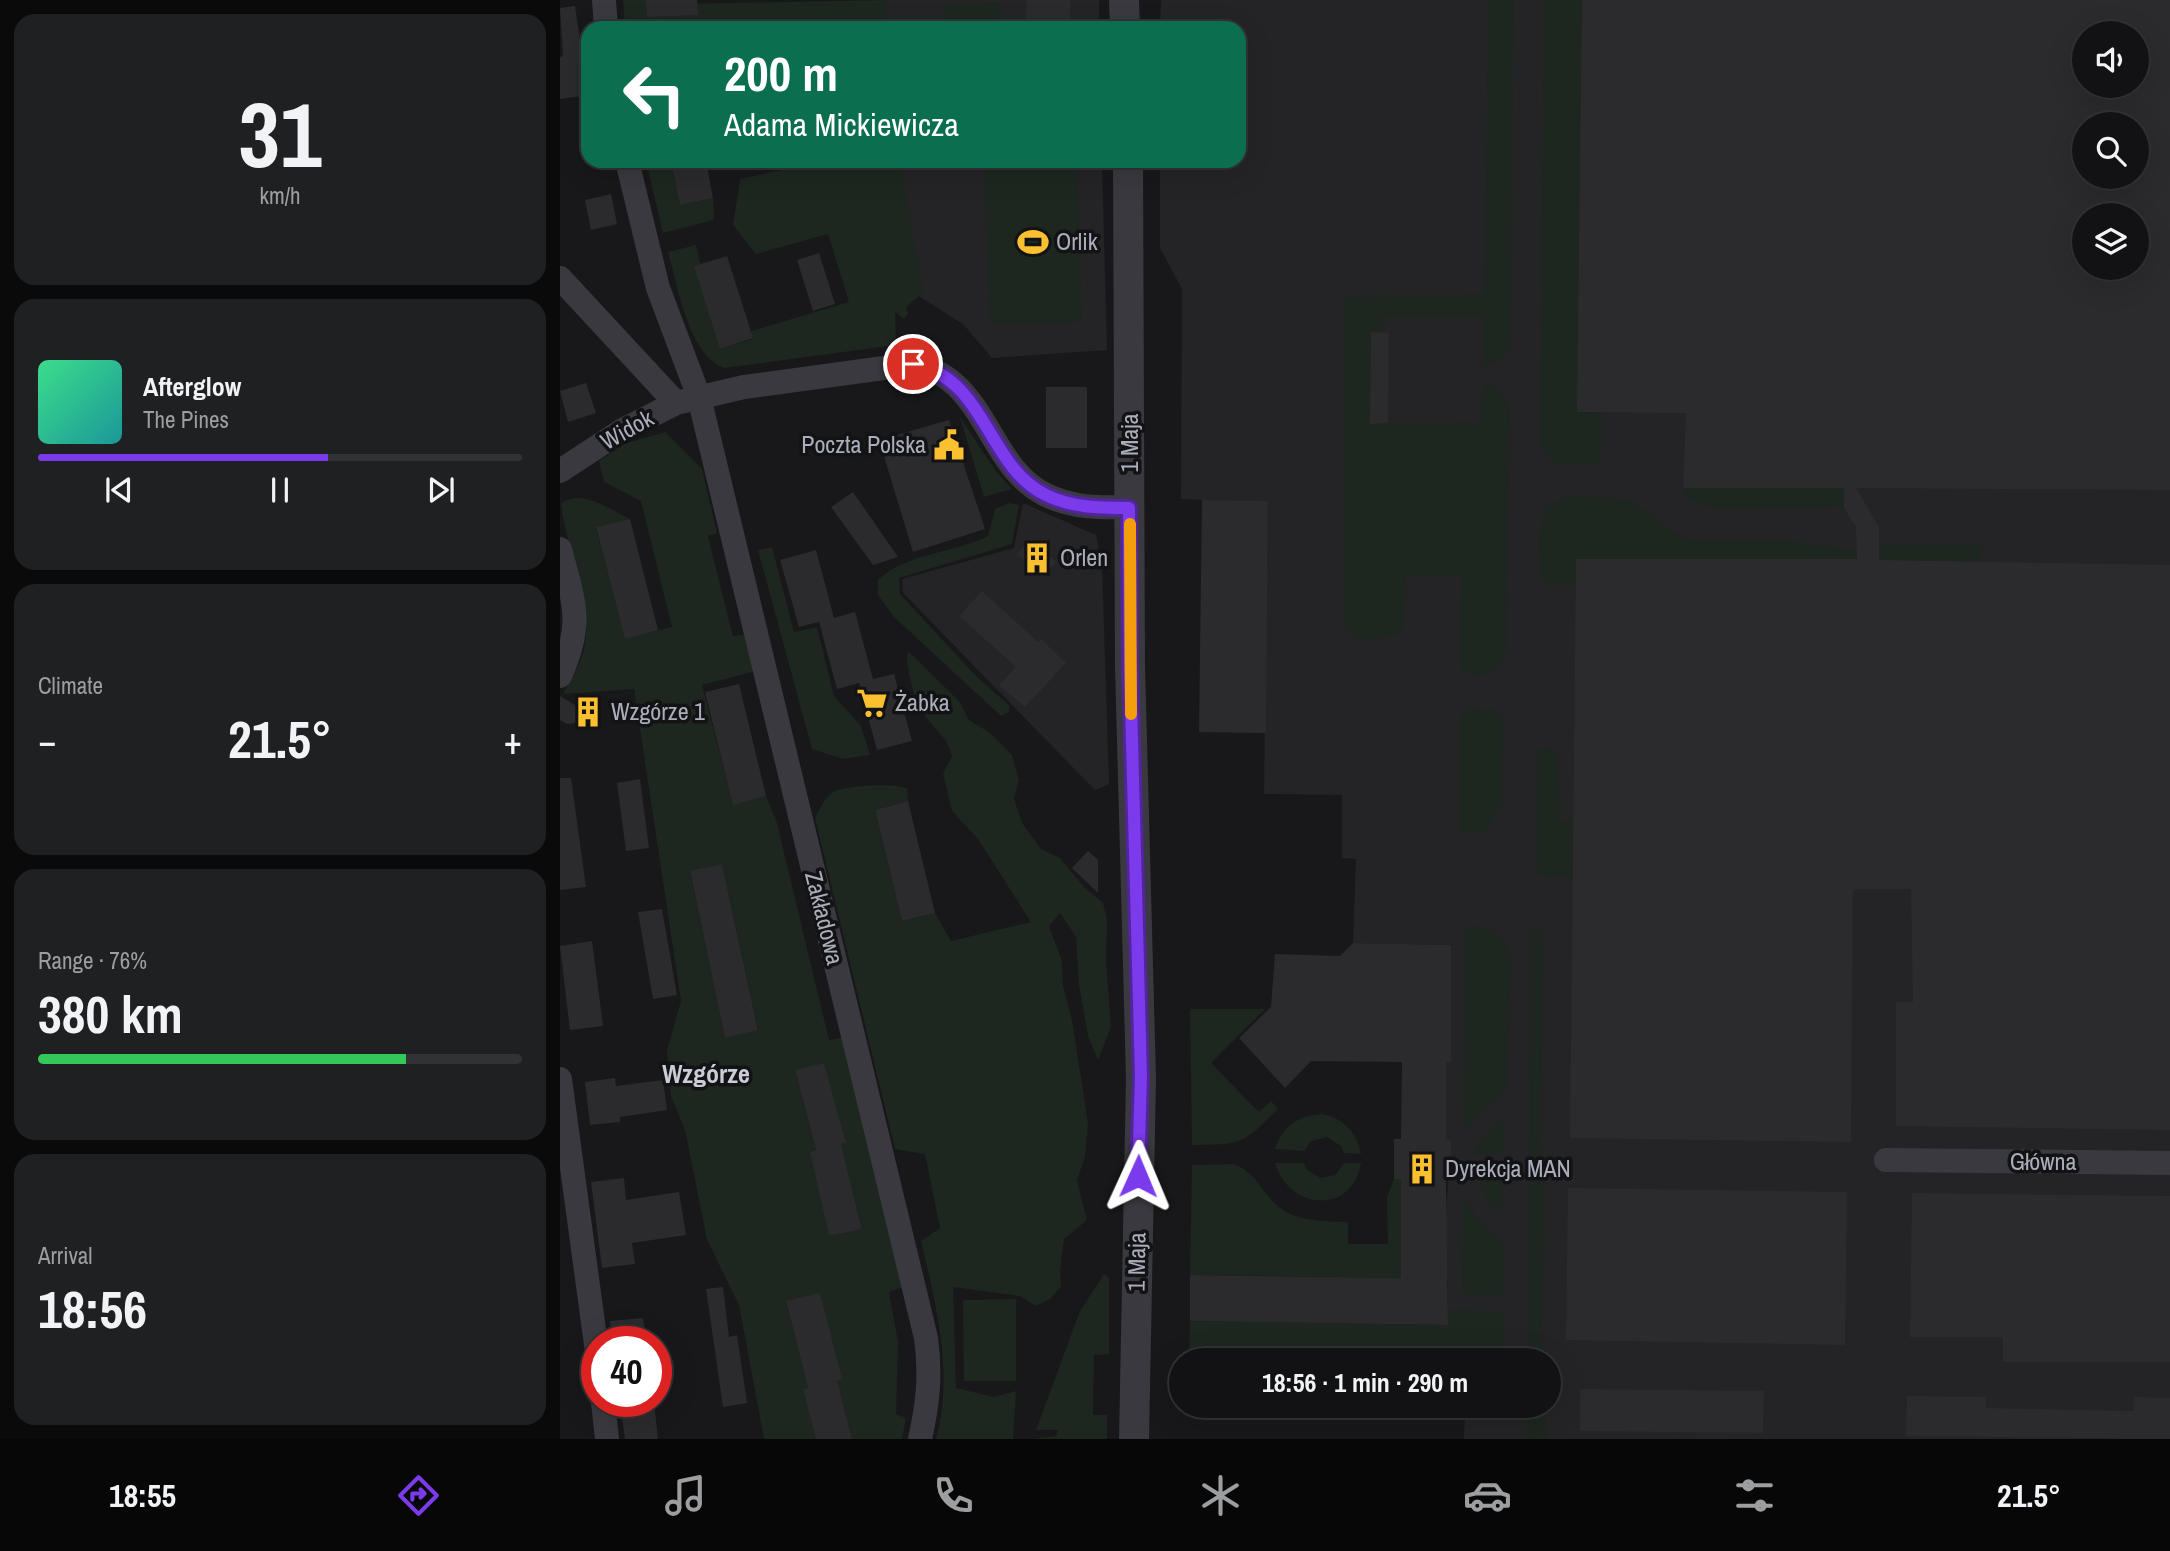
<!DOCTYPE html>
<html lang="en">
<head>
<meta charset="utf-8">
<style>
	body { margin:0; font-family:"Archivo Narrow",sans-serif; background:#1f2022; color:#f1f3f6; height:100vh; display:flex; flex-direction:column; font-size:26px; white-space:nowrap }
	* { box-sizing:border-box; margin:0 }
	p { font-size:23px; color:#9c9ea0 }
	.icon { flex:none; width:38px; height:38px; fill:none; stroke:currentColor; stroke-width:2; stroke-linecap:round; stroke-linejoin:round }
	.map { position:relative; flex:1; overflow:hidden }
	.panel { display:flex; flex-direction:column; gap:14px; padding:14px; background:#0a0a0b; width:560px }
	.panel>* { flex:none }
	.top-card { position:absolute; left:21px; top:21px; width:665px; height:147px; border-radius:21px; box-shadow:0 7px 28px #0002,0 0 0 2px #313234; background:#0b6e4f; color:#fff; overflow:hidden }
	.tools { position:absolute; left:1512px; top:21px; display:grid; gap:14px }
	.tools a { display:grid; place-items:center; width:77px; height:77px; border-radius:50%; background:#121214; box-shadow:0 7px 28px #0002,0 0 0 2px #313234; font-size:35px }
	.speed { position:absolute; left:21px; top:1326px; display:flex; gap:14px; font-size:35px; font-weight:700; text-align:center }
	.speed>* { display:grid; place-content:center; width:91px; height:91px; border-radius:50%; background:#121214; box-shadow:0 7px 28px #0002,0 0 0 2px #313234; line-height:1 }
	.speed .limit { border:10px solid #d22; background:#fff; color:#111 }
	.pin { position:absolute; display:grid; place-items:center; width:60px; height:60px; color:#fff; margin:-30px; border:4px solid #fff; border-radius:50%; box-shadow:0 2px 7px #0007 }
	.me { position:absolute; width:77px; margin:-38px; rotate:1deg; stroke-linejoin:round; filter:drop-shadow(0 0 5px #0008) }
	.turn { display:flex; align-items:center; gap:24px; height:147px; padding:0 28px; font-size:32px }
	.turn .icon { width:91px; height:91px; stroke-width:2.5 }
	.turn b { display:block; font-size:49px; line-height:60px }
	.big { font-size:52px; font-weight:800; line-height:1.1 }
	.panel .card { flex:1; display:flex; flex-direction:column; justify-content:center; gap:10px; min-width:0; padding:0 24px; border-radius:21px; background:#1f2022 }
	.panel .dial { align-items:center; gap:0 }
	.dial b { font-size:91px; line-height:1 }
	.song { display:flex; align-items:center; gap:21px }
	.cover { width:84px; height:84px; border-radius:10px; background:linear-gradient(135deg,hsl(150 70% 55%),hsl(180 70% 35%)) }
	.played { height:7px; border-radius:4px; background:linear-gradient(90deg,#7c3aed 60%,#313234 60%) }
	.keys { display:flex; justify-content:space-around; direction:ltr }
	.heat { display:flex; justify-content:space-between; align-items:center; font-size:38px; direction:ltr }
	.charge { height:10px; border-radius:5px; background:linear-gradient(90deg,#34c759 76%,#313234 0) }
	.trip { position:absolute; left:609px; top:1348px; width:392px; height:70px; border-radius:35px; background:#121214; box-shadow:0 7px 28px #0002,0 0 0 2px #313234; font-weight:800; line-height:70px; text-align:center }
	.menu { display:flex; height:112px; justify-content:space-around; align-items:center; background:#070708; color:#9c9ea0 }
	.menu .icon { width:49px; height:49px }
	.menu .selected { color:#7c3aed }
	.menu b { font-size:32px; color:#f1f3f6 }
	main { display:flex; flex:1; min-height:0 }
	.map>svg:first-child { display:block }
	.built { fill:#242427; fill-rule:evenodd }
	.green { fill:#1d261f; fill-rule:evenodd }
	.building { fill:#2b2b2e; fill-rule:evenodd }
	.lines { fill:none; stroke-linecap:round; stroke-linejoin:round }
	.minor { stroke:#39393f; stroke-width:24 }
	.tertiary { stroke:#39393f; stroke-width:30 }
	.route-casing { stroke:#51269a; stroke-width:18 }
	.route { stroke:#7c3aed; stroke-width:12 }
	.slow { stroke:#f59e0b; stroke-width:12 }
	.labels { text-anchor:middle; stroke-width:7; stroke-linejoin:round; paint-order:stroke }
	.poi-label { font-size:24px; fill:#aaaebb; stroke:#131315; text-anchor:start }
	.street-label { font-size:24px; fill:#aaaebb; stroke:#131315 }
	.neighbourhood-label { font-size:26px; font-weight:bold; fill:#cbcdd6; stroke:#131315 }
</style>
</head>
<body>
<main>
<section class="panel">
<div class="card dial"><b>31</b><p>km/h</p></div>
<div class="card">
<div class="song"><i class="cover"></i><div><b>Afterglow</b><p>The Pines</p></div></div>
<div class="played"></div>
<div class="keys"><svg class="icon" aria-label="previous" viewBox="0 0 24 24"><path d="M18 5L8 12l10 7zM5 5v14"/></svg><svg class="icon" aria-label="pause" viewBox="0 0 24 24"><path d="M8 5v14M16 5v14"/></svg><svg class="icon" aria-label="next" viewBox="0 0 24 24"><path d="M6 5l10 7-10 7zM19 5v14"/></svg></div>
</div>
<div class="card"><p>Climate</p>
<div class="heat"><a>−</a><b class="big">21.5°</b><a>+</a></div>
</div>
<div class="card"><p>Range · 76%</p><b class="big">380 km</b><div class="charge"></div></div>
<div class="card"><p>Arrival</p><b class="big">18:56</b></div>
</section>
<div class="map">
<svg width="1610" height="1439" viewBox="0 0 1610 1439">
	<rect width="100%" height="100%" fill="#18181a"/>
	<path class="built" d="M 322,0 L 539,0 L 539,28 L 321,28 Z
		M 601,0 L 1610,0 L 1610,1439 L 904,1439 L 905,1405 L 989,1405 L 989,1360 L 905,1360 L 888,1325 L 888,1279 L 882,1278 L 891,1140 L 886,1140 L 886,1062 L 891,1062 L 891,945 L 793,943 L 796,859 L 782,858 L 782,795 L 704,794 L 708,503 L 621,499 L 622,289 L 600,248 L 600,161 L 679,161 L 679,28 L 600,28 ZM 1524,33 L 1577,33 L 1577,86 L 1524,86 ZM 1524,124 L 1577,124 L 1577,177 L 1524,177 ZM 1524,215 L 1577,215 L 1577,268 L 1524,268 Z
		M 333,161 L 542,161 L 547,350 L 432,358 L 403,324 L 355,294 Z
		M 463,503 L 536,535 L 542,564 L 549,784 L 535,790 L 343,593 L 342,579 L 454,548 Z"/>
	<path class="green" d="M 63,0 L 86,0 L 87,17 L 119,4 L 326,0 L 327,28 L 65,28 Z
		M 928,0 L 954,0 L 950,348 L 945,357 L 923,367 L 923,317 L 823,317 L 822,332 L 811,332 L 810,424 L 922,423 L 923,382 L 942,392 L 950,407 L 946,653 L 935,671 L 913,676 L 902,670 L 900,661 L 901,576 L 846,576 L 843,631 C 833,638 803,642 791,635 C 788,632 787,628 784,625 L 784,297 L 925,295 Z
		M 984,0 L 1022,0 L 1017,411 L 1042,412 L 1042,457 L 1033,465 L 999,465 L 986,454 L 980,442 Z
		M 441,3 L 441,28 L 382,28 L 382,4 Z
		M 86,161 L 111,161 L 120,205 L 153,198 L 154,220 L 103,233 Z
		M 247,161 L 340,161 L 363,293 L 346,307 L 348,314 L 343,319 L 335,311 L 336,345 L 164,368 C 128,354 118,287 108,252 L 136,245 L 160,349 L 193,339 L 191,331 L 289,302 L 268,234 L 196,254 L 173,225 L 180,179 L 248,164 Z
		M 425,161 L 517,161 L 522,323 L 430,325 Z
		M 400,417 L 435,470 L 452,489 L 424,497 Z
		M 105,432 L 142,469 L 157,533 L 148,536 L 173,636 L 186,634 L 196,671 L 142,685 L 173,804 L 206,796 L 217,823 L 269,1040 L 284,1037 L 343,1287 L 329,1292 L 338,1342 L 336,1414 L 346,1418 L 342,1439 L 292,1439 L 277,1380 L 226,1302 L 248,1388 L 244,1389 L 256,1439 L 204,1439 L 179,1305 L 147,1240 L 125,1130 L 111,1096 L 107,1050 L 121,1001 L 74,689 L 3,694 C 12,678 22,662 25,644 C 32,602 6,547 1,504 C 20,487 51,510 70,519 L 36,528 L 65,638 L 112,627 L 81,501 L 44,482 L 39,461 L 64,444 ZM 162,864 L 198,1029 L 165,1037 L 130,872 ZM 264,1063 L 285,1143 L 281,1144 L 302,1228 L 270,1236 L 251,1152 L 256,1150 L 235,1071 Z
		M 1123,488 L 1284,488 L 1284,507 L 1157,509 L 1127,498 Z
		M 1010,495 L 1070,500 L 1126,540 L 1221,539 L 1297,551 L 1297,559 L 1016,559 L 1016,584 L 988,585 L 980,578 C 980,545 971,505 1010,495 Z
		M 449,503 L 459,505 L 452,544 L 339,578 L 340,594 L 417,677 L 449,705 L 449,712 L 441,716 L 334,617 L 318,595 L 318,580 C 346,553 394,553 428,536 L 435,509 Z
		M 1319,546 L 1422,546 L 1420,562 L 1319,560 Z
		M 212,547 L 234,632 L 257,627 L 274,696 L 301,726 L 310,755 L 283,759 L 252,749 L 198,550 Z
		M 347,653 L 350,653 L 400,702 L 409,720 L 430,733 L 452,755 L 459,780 L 454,799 L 462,823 L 481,849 L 500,858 L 524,887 L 543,903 L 547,920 L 546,961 L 551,1027 L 538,1060 L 528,1036 L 519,985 L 516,937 L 500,913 L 489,926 L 502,961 L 503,986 L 512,1020 L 528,1123 L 525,1157 L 517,1180 L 527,1220 L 504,1239 L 500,1272 L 501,1287 L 490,1299 L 476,1306 L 460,1296 L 393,1287 L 396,1388 L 434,1397 L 456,1391 L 453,1439 L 376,1439 C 394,1375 376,1304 361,1241 L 380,1228 L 365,1154 L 335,1149 L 255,818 C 260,809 265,796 275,791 C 289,785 333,783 347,788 L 348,801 L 315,810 L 342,921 L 375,913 L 391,941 L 471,922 L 418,839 L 392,811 L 383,773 L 392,757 C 389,739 375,730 365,716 C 354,702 347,671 347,653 Z
		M 913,709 L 934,710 L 943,721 L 942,806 L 922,833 L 899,833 L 899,719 L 905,712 Z
		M 977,748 L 997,748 L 1000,821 L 1015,822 L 1014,876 L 978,876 Z
		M 906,926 C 930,926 942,931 951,954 L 947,1092 L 930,1103 L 904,1131 Z
		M 971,930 L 983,931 L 981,1152 L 985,1170 L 981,1360 L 969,1360 Z
		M 630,1009 L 705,1009 L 651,1063 L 699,1112 L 711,1101 L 718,1109 C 682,1144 684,1145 632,1145 Z
		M 763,1114 C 784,1119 797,1132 801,1154 L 784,1153 L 781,1146 L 767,1137 L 751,1141 L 744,1151 L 715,1149 C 723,1126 738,1115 763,1114 Z
		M 945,1119 L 943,1153 L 913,1154 C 921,1138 928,1126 945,1119 Z
		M 715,1163 L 744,1163 L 747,1170 L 761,1178 L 775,1175 L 784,1163 L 801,1163 C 793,1215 729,1211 715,1163 Z
		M 674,1164 C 693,1172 697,1183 710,1198 C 729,1222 760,1221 788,1222 L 788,1244 L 828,1244 L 827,1197 L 834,1179 L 841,1179 L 841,1256 L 856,1278 L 630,1275 L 632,1165 Z
		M 913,1167 L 942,1168 L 942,1212 L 928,1200 Z
		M 903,1196 L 928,1231 L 943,1243 L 943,1295 L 902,1294 Z
		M 544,1274 L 549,1278 L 549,1354 L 534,1355 L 533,1415 L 547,1415 L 547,1439 L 472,1439 L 496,1436 L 498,1430 L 476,1430 L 520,1311 Z
		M 456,1299 L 456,1381 L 404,1381 L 403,1300 Z
		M 888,1310 L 943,1311 L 943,1360 L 629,1353 L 630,1321 L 887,1325 Z
		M 899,1405 L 943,1405 L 943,1420 L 899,1418 Z
		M 969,1405 L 985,1405 L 987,1439 L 968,1439 Z"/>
	<path class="building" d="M 86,0 L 137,0 L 138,15 L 87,17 Z
		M 466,0 L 510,0 L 511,28 L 467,28 Z
		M 1022,0 L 1610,0 L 1610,490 L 1296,488 L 1319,527 L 1319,560 L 1610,565 L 1610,1130 L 1336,1126 L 1336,1002 L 1353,1002 L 1351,889 L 1293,889 L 1291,1142 L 1010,1138 L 1016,559 L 1297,559 L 1296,527 L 1284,508 L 1284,488 L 1123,488 L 1126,413 L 1017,412 ZM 1524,33 L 1577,33 L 1577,86 L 1524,86 ZM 1524,124 L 1577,124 L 1577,177 L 1524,177 ZM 1524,215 L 1577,215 L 1577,268 L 1524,268 Z
		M 15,6 L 28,95 L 0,99 L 0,57 L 3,56 L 0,8 Z
		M 111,161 L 146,161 L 153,198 L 120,205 Z
		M 51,194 L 57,224 L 31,230 L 25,200 Z
		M 259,253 L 275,304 L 253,311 L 237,260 Z
		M 167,256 L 193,338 L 160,349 L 134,266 Z
		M 811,332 L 829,333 L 828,423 L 810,424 Z
		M 26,383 L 36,413 L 8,422 L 0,391 Z
		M 486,387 L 527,387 L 527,448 L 486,448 Z
		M 389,420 L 425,529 L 353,552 L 319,440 Z
		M 293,492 L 338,557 L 313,565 L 271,507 Z
		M 642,500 L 708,501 L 706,733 L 639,732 Z
		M 70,519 L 98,630 L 65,639 L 36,527 Z
		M 471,539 L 496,562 L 482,577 L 457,554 Z
		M 256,550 L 274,618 L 239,627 L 220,560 Z
		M 422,591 L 478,642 L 481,639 L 506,663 L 465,707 L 439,685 L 456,667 L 399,616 Z
		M 295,612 L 313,679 L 334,674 L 352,741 L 317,750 L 299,683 L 277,689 L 259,622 Z
		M 179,684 L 206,796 L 173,805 L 145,692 Z
		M 0,696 L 15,705 L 35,703 L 37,720 L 7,724 L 0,720 Z
		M 0,778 L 11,778 L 26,887 L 0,890 Z
		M 80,779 L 89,848 L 66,851 L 57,783 Z
		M 348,801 L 375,913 L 342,921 L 315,810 Z
		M 528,851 L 538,860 L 538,893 L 512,868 Z
		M 162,864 L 198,1030 L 165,1038 L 130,871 Z
		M 102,909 L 117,995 L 93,999 L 78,912 Z
		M 32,941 L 43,1026 L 10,1030 L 0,946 Z
		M 793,943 L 891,945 L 891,1062 L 886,1062 L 886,1140 L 891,1140 L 891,1179 L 886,1179 L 888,1325 L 630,1321 L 630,1275 L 841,1278 L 841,1179 L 834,1179 L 834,1139 L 841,1139 L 842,1062 L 751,1061 L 725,1088 L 679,1038 L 711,1007 L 715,954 L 780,956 Z
		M 264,1063 L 286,1143 L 281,1144 L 302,1229 L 269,1236 L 250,1152 L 256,1150 L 235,1070 Z
		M 55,1078 L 56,1086 L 103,1080 L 107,1110 L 60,1117 L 60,1122 L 30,1125 L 25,1082 Z
		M 64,1178 L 66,1200 L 119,1192 L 126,1235 L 72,1243 L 75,1264 L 42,1268 L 31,1182 Z
		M 1008,1188 L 1287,1192 L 1285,1345 L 1006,1340 Z
		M 1352,1193 L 1610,1196 L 1610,1362 L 1443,1362 L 1443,1337 L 1350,1337 Z
		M 163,1287 L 169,1337 L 177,1335 L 187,1403 L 163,1407 L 146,1289 Z
		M 260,1293 L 282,1379 L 277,1380 L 292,1439 L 256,1439 L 243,1389 L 248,1388 L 226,1301 Z
		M 83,1318 L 86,1342 L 52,1342 L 50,1321 Z
		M 1020,1389 L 1204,1391 L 1203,1433 L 1020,1431 Z
		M 1347,1396 L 1426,1397 L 1426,1408 L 1573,1411 L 1574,1397 L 1610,1398 L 1610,1439 L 1346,1436 Z
		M 60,1402 L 94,1402 L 98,1439 L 65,1439 Z"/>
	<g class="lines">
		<path class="minor" d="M 44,0 L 46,28
			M 67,161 L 98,288 L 139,397 L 366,1338 C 371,1374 368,1403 360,1439
			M 0,278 L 116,403
			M 0,471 L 61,431 L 116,403 L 184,387 L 353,364 C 427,378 426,464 484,494 C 511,508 540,508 570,507
			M 0,549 C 14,603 24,623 0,676
			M 0,1079 L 37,1352
			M 1326,1160 L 1610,1163
			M 43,1402 L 47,1439"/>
		<path class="tertiary" d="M 564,0 L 565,28
			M 568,161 L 570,666 L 581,1078 L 574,1439"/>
	</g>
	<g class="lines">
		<g class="route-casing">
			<path id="route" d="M 353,364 C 427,379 426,464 484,494 C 511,508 540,508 569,508 L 570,666 L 581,1077 L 578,1176"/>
		</g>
		<use href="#route" class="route"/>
		<path class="slow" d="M 570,524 L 571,714"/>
	</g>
	<defs>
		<g id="stadium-bare" transform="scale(2.415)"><path d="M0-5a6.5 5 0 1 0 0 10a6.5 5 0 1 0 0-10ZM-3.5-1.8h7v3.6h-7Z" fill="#fbc02f" stroke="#131315" stroke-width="2.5" paint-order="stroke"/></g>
		<g id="civic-bare" transform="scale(2.415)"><path d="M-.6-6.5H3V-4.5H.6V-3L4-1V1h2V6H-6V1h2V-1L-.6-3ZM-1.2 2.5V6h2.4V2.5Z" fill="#fbc02f" stroke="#131315" stroke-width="2.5" paint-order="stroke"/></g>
		<g id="building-bare" transform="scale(2.415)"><path d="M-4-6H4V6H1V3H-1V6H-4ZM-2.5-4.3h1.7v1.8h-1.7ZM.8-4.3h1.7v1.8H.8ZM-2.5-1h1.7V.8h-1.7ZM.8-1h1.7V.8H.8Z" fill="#fbc02f" stroke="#131315" stroke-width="2.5" paint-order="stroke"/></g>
		<g id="supermarket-bare" transform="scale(2.415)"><path d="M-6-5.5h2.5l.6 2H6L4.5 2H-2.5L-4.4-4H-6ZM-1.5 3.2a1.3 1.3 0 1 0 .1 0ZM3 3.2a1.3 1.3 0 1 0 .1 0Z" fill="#fbc02f" stroke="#131315" stroke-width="2.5" paint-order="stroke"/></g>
	</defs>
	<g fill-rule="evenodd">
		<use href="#stadium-bare" x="473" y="242"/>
		<use href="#civic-bare" x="389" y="445"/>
		<use href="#building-bare" x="477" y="558"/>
		<use href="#supermarket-bare" x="312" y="703"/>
		<use href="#building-bare" x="28" y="712"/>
		<use href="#building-bare" x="862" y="1169"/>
	</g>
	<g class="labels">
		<g class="poi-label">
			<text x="496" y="250">Orlik</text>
			<text x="366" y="453" text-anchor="end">Poczta Polska</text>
			<text x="500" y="566">Orlen</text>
			<text x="335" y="711">Żabka</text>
			<text x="51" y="720">Wzgórze 1</text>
			<text x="885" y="1177">Dyrekcja MAN</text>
		</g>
		<g class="street-label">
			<text transform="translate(67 430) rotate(-29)" y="8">Widok</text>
			<text transform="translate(570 443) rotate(-90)" y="8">1 Maja</text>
			<text transform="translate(264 918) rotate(76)" y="8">Zakładowa</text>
			<text x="1483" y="1170">Główna</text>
			<text transform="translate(577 1262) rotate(-89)" y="8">1 Maja</text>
		</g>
		<g class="neighbourhood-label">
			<text x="146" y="1083">Wzgórze</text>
		</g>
	</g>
</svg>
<div class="tools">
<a><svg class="icon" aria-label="sound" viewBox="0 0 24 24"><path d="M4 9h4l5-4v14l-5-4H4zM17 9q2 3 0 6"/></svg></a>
<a><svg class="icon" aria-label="search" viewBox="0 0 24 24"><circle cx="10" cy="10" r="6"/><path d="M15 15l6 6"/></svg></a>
<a><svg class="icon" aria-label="layers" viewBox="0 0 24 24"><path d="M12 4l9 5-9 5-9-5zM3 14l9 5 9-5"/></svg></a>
</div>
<div class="speed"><div class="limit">40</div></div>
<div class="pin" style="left:353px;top:364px;background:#d93025"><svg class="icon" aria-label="arrive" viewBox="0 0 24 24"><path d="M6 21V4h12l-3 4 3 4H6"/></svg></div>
<svg class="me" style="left:578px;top:1176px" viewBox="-20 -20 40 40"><path d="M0-17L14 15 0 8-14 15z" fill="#7c3aed" stroke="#fff" stroke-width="4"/></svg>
<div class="trip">18:56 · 1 min · 290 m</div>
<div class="top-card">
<div class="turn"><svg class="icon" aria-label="left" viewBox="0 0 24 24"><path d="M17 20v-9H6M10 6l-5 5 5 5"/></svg><div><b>200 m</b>Adama Mickiewicza</div></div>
</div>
</div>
</main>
<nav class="menu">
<b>18:55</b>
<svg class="icon selected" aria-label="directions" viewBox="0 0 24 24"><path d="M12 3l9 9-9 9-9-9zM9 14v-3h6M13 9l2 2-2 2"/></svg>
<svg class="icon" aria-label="music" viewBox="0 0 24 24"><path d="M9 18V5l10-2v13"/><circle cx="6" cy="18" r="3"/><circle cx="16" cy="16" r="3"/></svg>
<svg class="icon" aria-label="phone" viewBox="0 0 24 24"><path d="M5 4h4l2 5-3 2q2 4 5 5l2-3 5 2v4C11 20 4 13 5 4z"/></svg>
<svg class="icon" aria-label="climate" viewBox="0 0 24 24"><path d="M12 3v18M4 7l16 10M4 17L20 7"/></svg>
<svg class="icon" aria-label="car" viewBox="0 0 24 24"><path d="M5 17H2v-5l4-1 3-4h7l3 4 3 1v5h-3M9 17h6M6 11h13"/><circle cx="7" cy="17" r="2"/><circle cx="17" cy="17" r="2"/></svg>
<svg class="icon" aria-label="filters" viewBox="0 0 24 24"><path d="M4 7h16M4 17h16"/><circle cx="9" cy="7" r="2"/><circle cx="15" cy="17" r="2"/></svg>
<b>21.5°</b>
</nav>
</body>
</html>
